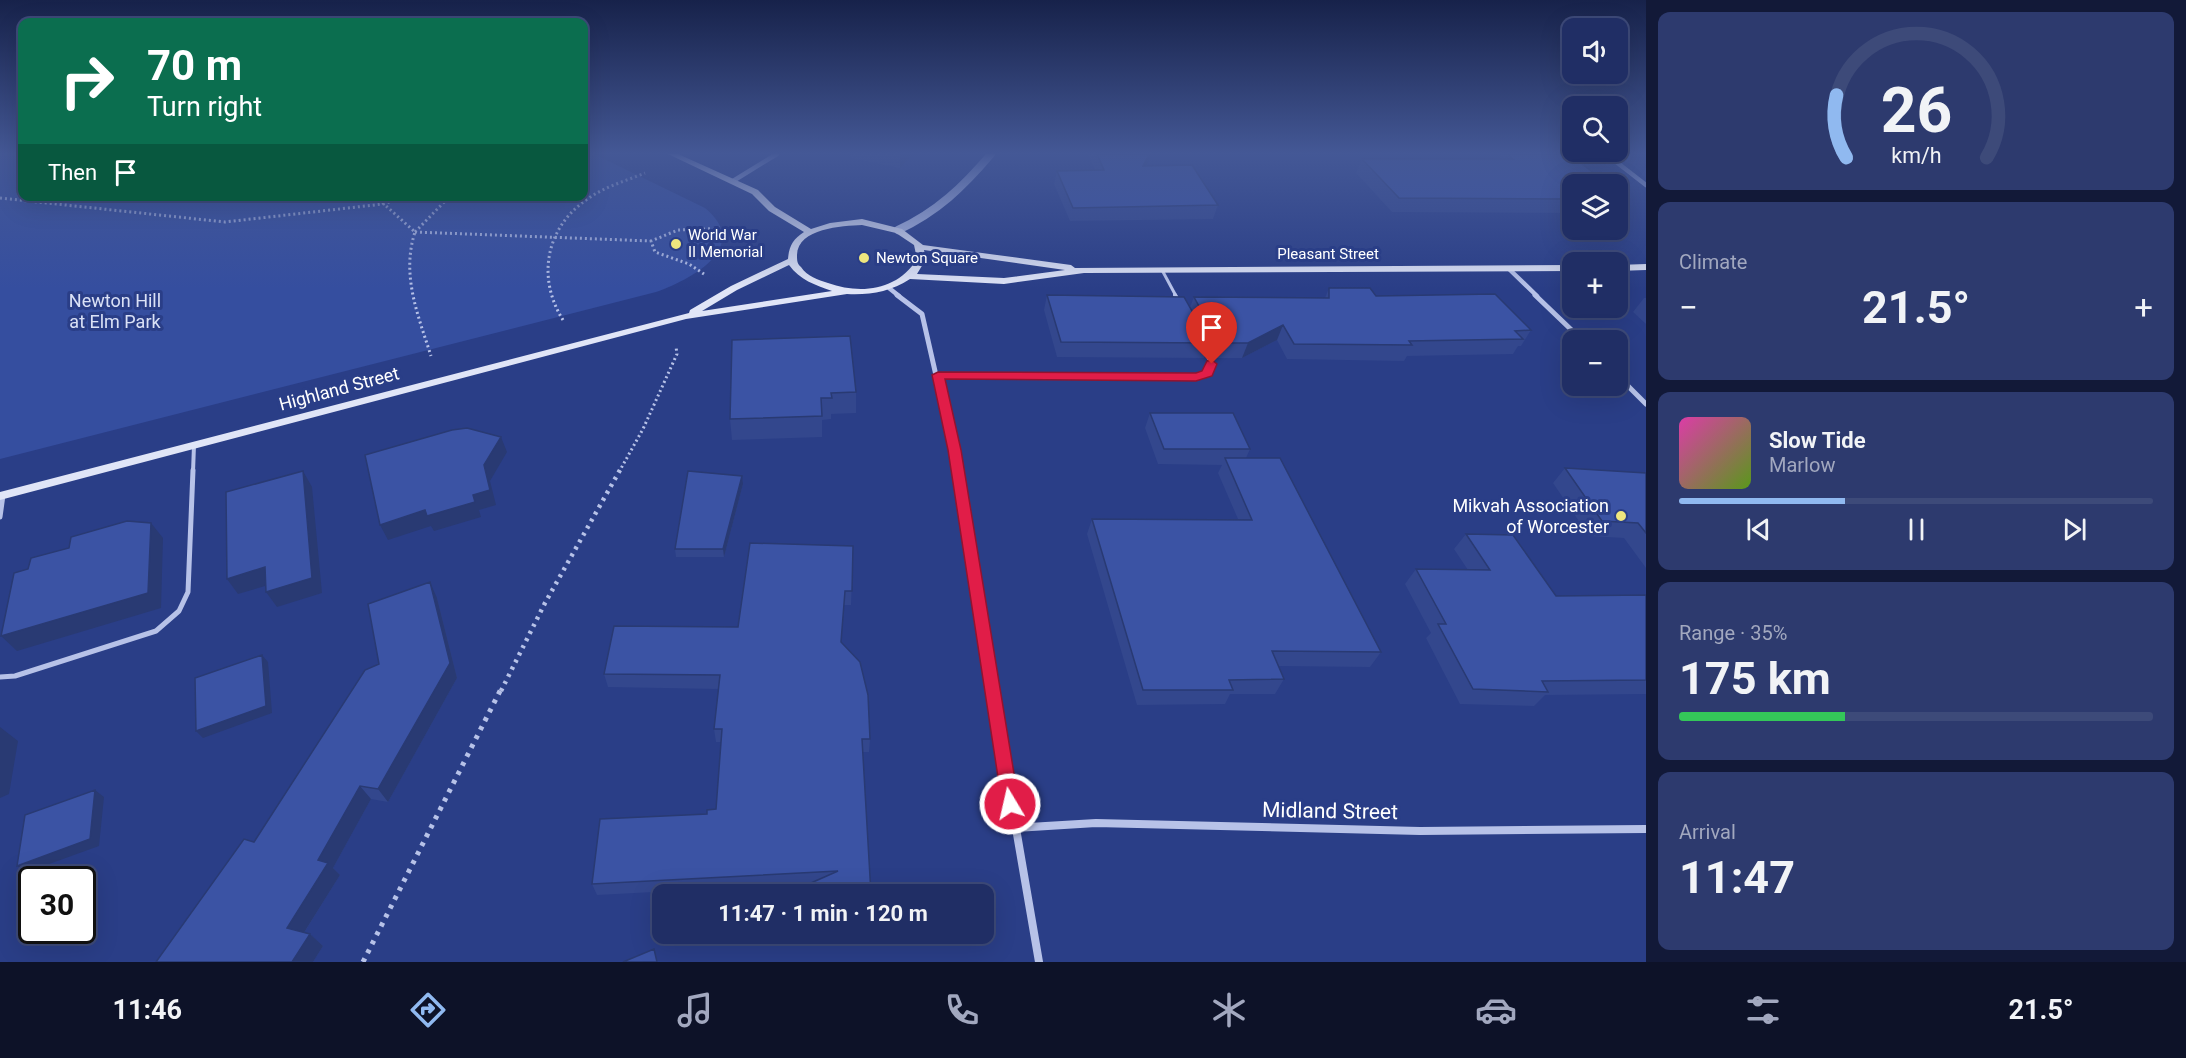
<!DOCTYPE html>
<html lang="en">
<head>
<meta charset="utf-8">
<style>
	body { margin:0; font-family:Roboto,sans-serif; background:#2d3a6e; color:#f1f3f6; height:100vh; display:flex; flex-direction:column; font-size:22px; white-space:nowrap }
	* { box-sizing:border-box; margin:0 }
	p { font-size:20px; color:#a2a8bf }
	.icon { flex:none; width:33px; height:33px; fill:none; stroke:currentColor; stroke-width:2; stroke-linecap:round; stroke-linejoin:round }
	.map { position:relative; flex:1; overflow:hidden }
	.sheet { display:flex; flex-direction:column; gap:12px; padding:12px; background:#121938; width:540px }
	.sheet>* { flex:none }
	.hud { position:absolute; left:18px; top:18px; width:570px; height:183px; border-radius:12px; box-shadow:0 6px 24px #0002,0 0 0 2px #3d4a79; background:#0b6e4f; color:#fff; overflow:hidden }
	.buttons { position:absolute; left:1562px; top:18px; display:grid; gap:12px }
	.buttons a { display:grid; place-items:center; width:66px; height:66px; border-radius:12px; background:#202e65; box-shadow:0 6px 24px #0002,0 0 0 2px #3d4a79; font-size:30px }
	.speed { position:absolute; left:18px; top:866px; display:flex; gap:12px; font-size:30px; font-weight:700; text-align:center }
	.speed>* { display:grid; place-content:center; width:78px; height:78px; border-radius:50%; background:#202e65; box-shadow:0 6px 24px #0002,0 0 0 2px #3d4a79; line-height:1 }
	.speed .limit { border:3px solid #111; border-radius:9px; background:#fff; color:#111 }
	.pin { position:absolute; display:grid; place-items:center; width:51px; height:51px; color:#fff; margin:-62px -26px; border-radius:50% 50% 50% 0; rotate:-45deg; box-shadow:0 0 6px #0007 }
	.pin .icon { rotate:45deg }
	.me { position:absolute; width:66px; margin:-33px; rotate:351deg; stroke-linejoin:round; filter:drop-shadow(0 0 4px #0008) }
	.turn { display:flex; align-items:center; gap:21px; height:126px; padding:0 30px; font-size:27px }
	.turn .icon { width:78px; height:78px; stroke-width:2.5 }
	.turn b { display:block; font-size:42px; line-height:51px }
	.then { display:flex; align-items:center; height:57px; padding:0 30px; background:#0003; gap:12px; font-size:22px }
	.big { font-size:45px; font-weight:700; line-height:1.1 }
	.sheet .widget { flex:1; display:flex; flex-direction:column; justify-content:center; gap:9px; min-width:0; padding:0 21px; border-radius:12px; background:#2d3a6e }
	.sheet .dial { align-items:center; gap:0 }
	.dial svg { height:156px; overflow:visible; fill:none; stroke:#3d4a79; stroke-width:7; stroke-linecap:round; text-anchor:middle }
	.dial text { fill:#f1f3f6; stroke:none }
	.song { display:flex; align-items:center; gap:18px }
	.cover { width:72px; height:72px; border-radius:9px; background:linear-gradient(135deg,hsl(320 70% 55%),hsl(90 70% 35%)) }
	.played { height:6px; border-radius:3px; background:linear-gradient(90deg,#90b9f0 35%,#3d4a79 35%) }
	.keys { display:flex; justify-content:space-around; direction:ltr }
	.heat { display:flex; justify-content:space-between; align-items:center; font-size:33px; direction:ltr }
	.charge { height:9px; border-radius:4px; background:linear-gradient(90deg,#34c759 35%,#3d4a79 0) }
	.trip { position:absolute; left:652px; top:884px; width:342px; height:60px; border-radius:12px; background:#202e65; box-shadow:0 6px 24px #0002,0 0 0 2px #3d4a79; font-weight:700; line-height:60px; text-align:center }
	.dock { display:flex; height:96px; justify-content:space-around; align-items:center; background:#0d1228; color:#a2a8bf }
	.dock .icon { width:42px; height:42px }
	.dock .current { color:#90b9f0 }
	.dock b { font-size:27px; color:#f1f3f6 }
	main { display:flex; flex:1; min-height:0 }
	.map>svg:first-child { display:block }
	.green { fill:#354e9f }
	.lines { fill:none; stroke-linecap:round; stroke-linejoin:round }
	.path-far2 { stroke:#b7c2e8; stroke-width:3; stroke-dasharray:2 3; stroke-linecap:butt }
	.path-far1 { stroke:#b7c2e8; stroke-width:4.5; stroke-dasharray:3 5; stroke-linecap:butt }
	.path { stroke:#b7c2e8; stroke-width:5; stroke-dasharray:4 6; stroke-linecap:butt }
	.service-far2 { stroke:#b7c2e8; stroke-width:3 }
	.service-far1 { stroke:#b7c2e8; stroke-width:4 }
	.service { stroke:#b7c2e8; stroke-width:5 }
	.minor-far3 { stroke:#b7c2e8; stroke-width:4.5 }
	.minor-far2 { stroke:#b7c2e8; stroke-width:5 }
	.minor-far1 { stroke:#b7c2e8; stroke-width:7 }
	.minor { stroke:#b7c2e8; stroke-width:8 }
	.tertiary { stroke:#b7c2e8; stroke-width:8 }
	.secondary { fill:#e0e5f7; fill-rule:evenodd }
	.wall { fill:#33478d }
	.shaded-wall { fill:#293a73 }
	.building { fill:#3b53a4; stroke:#293a73; stroke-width:1.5 }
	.route { fill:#e11d48; stroke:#92132f; stroke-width:1.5 }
	.poi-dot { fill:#eee67e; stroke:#2a3e87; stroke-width:2 }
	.labels { text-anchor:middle; stroke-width:6; stroke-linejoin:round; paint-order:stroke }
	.far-poi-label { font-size:15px; fill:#fff; stroke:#2a3e87; text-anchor:start }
	.far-street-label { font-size:15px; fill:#fff; stroke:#2a3e87 }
	.park-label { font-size:18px; fill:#dae1f6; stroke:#2a3e87 }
	.street-label { font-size:18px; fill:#fff; stroke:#2a3e87 }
	.poi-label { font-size:18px; fill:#fff; stroke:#2a3e87; text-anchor:end }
	.near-street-label { font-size:21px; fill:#fff; stroke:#2a3e87 }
</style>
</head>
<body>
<main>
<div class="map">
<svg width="1646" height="962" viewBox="0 0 1646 962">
	<rect width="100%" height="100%" fill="#2a3e87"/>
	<path class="green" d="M 0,154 L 22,154 L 22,196 L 584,196 L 584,154 L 594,154 L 705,208 C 753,247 690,280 656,292 L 0,459 Z"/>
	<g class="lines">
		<path class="path-far2" d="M 375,196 L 415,232 C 401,275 418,315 431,356
			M 0,198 L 225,222 L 383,204 L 408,196
			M 415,232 L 651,241
			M 415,232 L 450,196
			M 704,274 L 689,264 L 655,252 L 651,241 L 678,230 L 727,228
			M 563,320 C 536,277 546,226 589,198 C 606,186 626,181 645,173
			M 619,472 L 643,429 L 677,354 L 676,347"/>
		<path class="path-far1" d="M 501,691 L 545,603 L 620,470"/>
		<path class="path" d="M 363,962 L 501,689"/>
		<path class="service-far2" d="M 1162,270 L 1176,296"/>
		<path class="service-far1" d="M 1175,295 L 1179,302
			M 938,375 L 1196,377 L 1207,374 L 1212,364 L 1204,349
			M 193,472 L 194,445"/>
		<path class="service" d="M 0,517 L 3,495
			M 0,677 L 15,676 L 156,631 L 179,611 L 188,592 L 193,470"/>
		<path class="minor-far3" d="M 1606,154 L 1646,185
			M 733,181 L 777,154
			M 1509,269 L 1537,296
			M 889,288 L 899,296"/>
		<path class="minor-far2" d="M 897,295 L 922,314 L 958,472
			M 1535,295 L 1582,340
			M 1617,375 L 1646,404"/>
		<path class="minor-far1" d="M 958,470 L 993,691"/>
		<path class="minor" d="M 992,689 L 1039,962
			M 1014,828 L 1096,823 L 1420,831 L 1646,829"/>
		<path class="tertiary" d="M 898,230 C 937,212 963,187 991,154"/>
		<path class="secondary" d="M 668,154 L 678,154 L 758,190 L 775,207 L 811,229 L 830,223 L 862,219 L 902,229 L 923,245 L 1071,265 L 1075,268 L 1572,265 L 1572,271 L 1084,273 L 1004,284 L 910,279 C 890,292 870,295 847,294 L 686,319 L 0,500 L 0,492 L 689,313 L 690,310 L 731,286 L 788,259 C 789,246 793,239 804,232 L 769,211 L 752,194 ZM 862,225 L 896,233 L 914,245 L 917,259 C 898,290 861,295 828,283 C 818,280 807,276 801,267 C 797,264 797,260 797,255 C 798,228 842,226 862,225 ZM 924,250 L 1065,270 L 1004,278 L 917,274 L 926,259 ZM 789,265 C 800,280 815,285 832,291 L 702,311 L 737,290 Z
			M 1646,264 L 1646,270 L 1617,271 L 1617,265 Z"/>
	</g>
	<path class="wall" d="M 851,154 L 913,154 L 900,168 L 851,158 Z
		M 1088,154 L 1152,154 L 1146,166 L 1218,205 L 1213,219 L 1070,221 L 1054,184 L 1057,171 L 1095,170 Z
		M 1501,154 L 1569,154 L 1572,184 L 1572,213 L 1392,212 L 1356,173 L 1362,159 L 1498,159 Z
		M 1617,192 L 1626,199 L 1617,212 Z
		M 1329,288 L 1376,296 L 1531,330 L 1521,346 L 1518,346 L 1513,354 L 1407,356 L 1404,361 L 1287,359 L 1277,340 L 1242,358 L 1214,358 L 1208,348 L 1204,358 L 1057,357 L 1044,310 L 1047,295 L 1190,307 L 1194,297 L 1325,298 Z
		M 1644,298 L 1646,298 L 1646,324 L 1633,312 Z
		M 732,340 L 856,392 L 856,413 L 831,414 L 831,419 L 822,420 L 822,437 L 732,440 L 730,419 Z
		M 1150,413 L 1250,449 L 1246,458 L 1381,652 L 1370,667 L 1278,666 L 1284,679 L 1275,694 L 1230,694 L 1225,704 L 1137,705 L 1087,534 L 1092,519 L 1238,519 L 1218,473 L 1222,465 L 1158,464 L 1145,428 Z
		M 1565,468 L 1646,473 L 1646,568 L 1624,538 L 1589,536 L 1553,483 Z
		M 743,484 L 724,557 L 676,557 L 675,549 Z
		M 1466,534 L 1556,596 L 1646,595 L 1646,694 L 1545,695 L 1534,706 L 1460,704 L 1426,638 L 1431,633 L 1405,584 L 1416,569 L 1468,570 L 1454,549 Z
		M 853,546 L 851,605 L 844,605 L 841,643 L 870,739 L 869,752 L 863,752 L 871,894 L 808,884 L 597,895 L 592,884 L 707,814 L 716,809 L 721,742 L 716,742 L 714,729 L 718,689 L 608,687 L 604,674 L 738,627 Z
		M 437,598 L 457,678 L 388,802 L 371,799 L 333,868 L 340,875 L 304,933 L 310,934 L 323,946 L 313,962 L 254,842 Z"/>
	<path class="shaded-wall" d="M 901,154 L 913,154 L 900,168 L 900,155 Z
		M 1149,154 L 1152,154 L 1140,179 L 1143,166 Z
		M 1283,325 L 1277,340 L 1242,358 L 1248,343 Z
		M 501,437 L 507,452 L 490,481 L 496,505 L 479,510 L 481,517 L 434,531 L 431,526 L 388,540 L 380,525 L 473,495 L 484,465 Z
		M 303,471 L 312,487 L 322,593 L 277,607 L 266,592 Z
		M 742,476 L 743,484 L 724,557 L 723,549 Z
		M 151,523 L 163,538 L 161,608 L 17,651 L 1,636 Z
		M 265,567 L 275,583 L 238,594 L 227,579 Z
		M 430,582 L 437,598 L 457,678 L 388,802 L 378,789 Z
		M 262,655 L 268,662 L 272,713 L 203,738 L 196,731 Z
		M 0,727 L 18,741 L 9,794 L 0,798 Z
		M 360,786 L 371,799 L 333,868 L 340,875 L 300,939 L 287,928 L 318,860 Z
		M 95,790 L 104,797 L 99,846 L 27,872 L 17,866 Z
		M 310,934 L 323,946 L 313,962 L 292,962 Z"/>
	<path class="building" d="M 1097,154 L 1149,154 L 1143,166 L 1192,165 L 1218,205 L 1073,208 L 1057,171 L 1104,170 Z
		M 1507,154 L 1569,154 L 1608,184 L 1572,184 L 1572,199 L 1399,198 L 1362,159 L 1513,159 Z
		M 1617,192 L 1626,199 L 1617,199 Z
		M 1329,288 L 1370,288 L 1376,296 L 1495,294 L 1531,330 L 1515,331 L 1523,339 L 1409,341 L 1412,345 L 1294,344 L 1283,325 L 1248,343 L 1219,343 L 1194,297 L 1329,298 Z
		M 1047,295 L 1184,297 L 1210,343 L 1061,342 Z
		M 850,336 L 856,392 L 831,393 L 832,398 L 821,398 L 822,416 L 730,419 L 732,340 Z
		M 1150,413 L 1233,413 L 1250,449 L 1164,449 Z
		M 467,428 L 501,437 L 484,465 L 490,490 L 473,495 L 475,502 L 427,516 L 425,510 L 380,525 L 365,455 L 452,430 Z
		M 1225,458 L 1280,458 L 1381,652 L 1272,651 L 1284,679 L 1229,680 L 1233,690 L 1143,690 L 1092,519 L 1252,520 Z
		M 1565,468 L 1646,473 L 1646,533 L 1638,523 L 1602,521 Z
		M 303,471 L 312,578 L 266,592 L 265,567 L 227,579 L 226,492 Z
		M 688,471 L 742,476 L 723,549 L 675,549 Z
		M 127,521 L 151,523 L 148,593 L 1,636 L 14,573 L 28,569 L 31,558 L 69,548 L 71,537 Z
		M 1466,534 L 1513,535 L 1556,596 L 1646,595 L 1646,680 L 1542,681 L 1548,692 L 1473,689 L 1438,624 L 1446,624 L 1416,569 L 1490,570 Z
		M 750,543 L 853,546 L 852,591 L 845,591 L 841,642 L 860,662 L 868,695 L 870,739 L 862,739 L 871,894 L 786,894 L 838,871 L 592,884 L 600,819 L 707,814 L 707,810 L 716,809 L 722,729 L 714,729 L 720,675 L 604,674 L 614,626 L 738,627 Z
		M 430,582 L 450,663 L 378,789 L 360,786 L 318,860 L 328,863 L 287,928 L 310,934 L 292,962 L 156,962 L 244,839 L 254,842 L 365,670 L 379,664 L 368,604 Z
		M 262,655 L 266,706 L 196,731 L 195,678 Z
		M 95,790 L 90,839 L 17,866 L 25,815 Z
		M 654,949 L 657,962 L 623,962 Z"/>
	<linearGradient id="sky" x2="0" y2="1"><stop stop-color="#17224a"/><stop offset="0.53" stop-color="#445896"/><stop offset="1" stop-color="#445896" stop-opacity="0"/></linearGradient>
	<rect width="1646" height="289" fill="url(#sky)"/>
	<path class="route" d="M 1212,360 L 1217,364 L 1212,376 L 1196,381 L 945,379 L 961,450 L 1019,804 L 1016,810 L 1010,813 L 1003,810 L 948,450 L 932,375 L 938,372 L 1196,373 L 1202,371 L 1207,361 Z"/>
	<g class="poi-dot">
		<circle cx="676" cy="244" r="6"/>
		<circle cx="864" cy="258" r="6"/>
		<circle cx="1621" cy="516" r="6"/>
	</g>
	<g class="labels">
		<g class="far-poi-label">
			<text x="688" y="240">World War<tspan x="688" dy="17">II Memorial</tspan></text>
			<text x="876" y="263">Newton Square</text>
		</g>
		<g class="far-street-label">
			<text x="1328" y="259">Pleasant Street</text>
		</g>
		<g class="park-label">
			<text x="115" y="307">Newton Hill<tspan x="115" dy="21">at Elm Park</tspan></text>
		</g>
		<g class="street-label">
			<text transform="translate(339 389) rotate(-15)" y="6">Highland Street</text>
		</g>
		<g class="poi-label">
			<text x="1609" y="512">Mikvah Association<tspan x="1609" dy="21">of Worcester</tspan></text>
		</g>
		<g class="near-street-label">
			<text transform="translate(1330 811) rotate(1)" y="7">Midland Street</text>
		</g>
	</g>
</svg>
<div class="buttons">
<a><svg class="icon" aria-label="sound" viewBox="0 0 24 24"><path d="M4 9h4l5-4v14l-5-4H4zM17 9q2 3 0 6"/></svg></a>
<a><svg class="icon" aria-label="search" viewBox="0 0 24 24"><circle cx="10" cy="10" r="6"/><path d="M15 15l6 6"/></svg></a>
<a><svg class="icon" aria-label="layers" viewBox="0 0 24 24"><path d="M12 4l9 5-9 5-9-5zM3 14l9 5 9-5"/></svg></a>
<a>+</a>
<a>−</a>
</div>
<div class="speed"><div class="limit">30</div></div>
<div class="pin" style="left:1212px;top:364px;background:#d93025"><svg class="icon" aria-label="arrive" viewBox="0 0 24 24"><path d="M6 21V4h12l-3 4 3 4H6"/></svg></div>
<svg class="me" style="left:1010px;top:804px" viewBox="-20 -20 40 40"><circle r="17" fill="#e11d48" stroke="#fff" stroke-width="3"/><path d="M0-11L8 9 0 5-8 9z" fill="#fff"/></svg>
<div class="trip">11:47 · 1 min · 120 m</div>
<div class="hud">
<div class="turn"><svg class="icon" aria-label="right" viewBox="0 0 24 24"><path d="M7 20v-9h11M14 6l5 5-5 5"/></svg><div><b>70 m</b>Turn right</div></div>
<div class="then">Then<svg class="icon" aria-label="arrive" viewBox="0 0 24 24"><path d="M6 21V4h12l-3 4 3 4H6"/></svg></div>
</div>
</div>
<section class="sheet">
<div class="widget dial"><svg viewBox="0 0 100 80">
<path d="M14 69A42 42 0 1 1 86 69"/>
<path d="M14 69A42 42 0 0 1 9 37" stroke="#90b9f0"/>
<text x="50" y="56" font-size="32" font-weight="700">26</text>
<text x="50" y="72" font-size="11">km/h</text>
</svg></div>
<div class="widget"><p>Climate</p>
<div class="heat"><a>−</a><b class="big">21.5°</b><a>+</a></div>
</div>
<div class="widget">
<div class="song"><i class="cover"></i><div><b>Slow Tide</b><p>Marlow</p></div></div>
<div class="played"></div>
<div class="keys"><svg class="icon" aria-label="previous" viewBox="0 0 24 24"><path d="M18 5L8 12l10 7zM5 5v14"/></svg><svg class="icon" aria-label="pause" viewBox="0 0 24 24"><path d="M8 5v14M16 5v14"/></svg><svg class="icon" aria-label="next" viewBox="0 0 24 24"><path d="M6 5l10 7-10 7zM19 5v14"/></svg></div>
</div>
<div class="widget"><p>Range · 35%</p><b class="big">175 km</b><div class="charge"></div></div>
<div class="widget"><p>Arrival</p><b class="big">11:47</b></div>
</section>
</main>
<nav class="dock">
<b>11:46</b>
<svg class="icon current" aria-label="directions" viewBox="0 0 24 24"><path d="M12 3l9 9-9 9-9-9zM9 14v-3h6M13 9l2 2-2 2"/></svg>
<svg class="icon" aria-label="music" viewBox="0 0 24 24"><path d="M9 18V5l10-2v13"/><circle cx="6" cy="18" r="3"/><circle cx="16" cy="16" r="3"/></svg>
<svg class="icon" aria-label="phone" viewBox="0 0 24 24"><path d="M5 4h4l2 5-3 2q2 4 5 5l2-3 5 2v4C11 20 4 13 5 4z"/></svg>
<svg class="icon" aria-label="climate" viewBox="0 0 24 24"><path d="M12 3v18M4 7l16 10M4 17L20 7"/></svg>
<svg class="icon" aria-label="car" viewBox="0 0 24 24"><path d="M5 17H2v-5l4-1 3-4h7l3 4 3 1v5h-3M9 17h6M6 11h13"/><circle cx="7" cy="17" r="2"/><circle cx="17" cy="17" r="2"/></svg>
<svg class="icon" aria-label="filters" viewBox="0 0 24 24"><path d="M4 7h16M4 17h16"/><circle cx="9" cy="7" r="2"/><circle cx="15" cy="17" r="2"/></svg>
<b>21.5°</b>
</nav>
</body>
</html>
